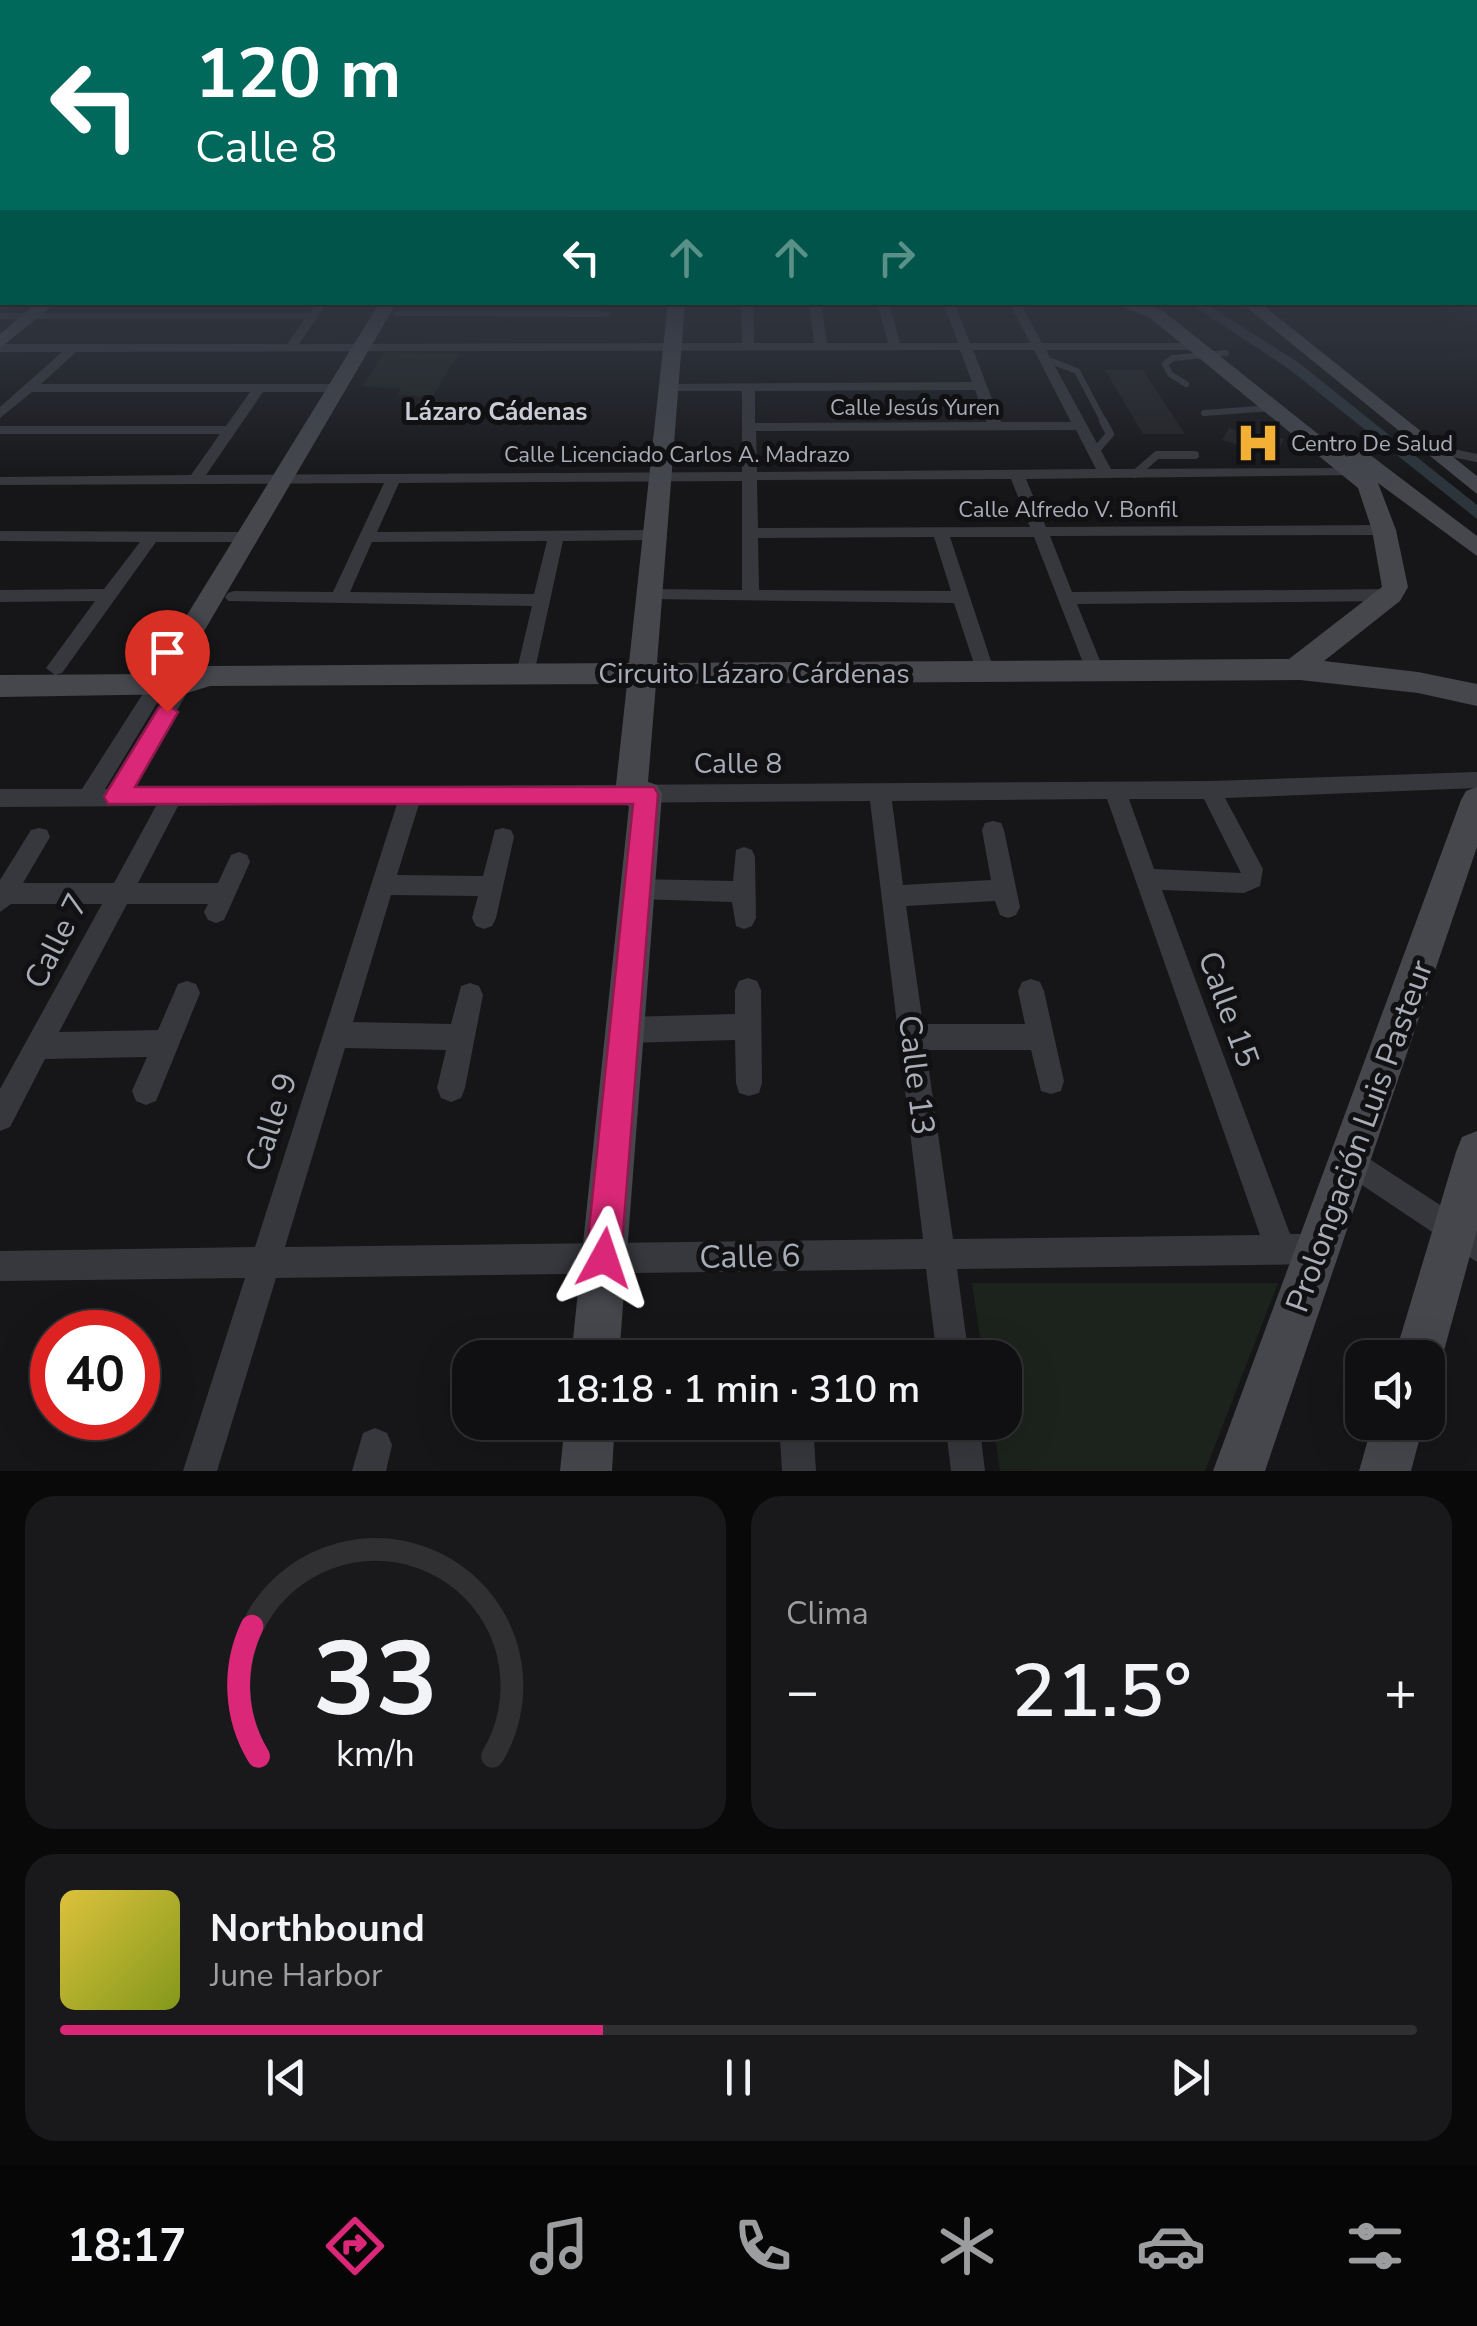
<!DOCTYPE html>
<html lang="es">
<head>
<meta charset="utf-8">
<style>
	body { margin:0; font-family:"Nunito Sans",sans-serif; background:#19191b; color:#f1f3f6; height:100vh; display:flex; flex-direction:column; font-size:38px; white-space:nowrap }
	* { box-sizing:border-box; margin:0 }
	p { font-size:32px; color:#9c9d9f }
	.icon { flex:none; width:55px; height:55px; fill:none; stroke:currentColor; stroke-width:2; stroke-linecap:round; stroke-linejoin:round }
	.map { position:relative; height:1471px; overflow:hidden }
	.panel { display:flex; flex-direction:column; gap:25px; padding:25px; background:#09090a; flex:1 }
	.panel>* { flex:none }
	.hud { position:absolute; left:0px; top:0px; width:1478px; height:305px; box-shadow:0 10px 40px #0002,0 0 0 2px #303032; background:#00695c; color:#fff; overflow:hidden }
	.controls { position:absolute; left:1345px; top:1340px; display:grid; gap:20px }
	.controls a { display:grid; place-items:center; width:100px; height:100px; border-radius:20px; background:#101012; box-shadow:0 10px 40px #0002,0 0 0 2px #303032; font-size:50px }
	.speed { position:absolute; left:30px; top:1310px; display:flex; gap:20px; font-size:50px; font-weight:700; text-align:center }
	.speed>* { display:grid; place-content:center; width:130px; height:130px; border-radius:50%; background:#101012; box-shadow:0 10px 40px #0002,0 0 0 2px #303032; line-height:1 }
	.speed .limit { border:15px solid #d22; background:#fff; color:#111 }
	.pin { position:absolute; display:grid; place-items:center; width:85px; height:85px; color:#fff; margin:-102px -42px; border-radius:50% 50% 50% 0; rotate:-45deg; box-shadow:0 0 10px #0007 }
	.pin .icon { rotate:45deg }
	.me { position:absolute; width:110px; margin:-55px; rotate:5deg; stroke-linejoin:round; filter:drop-shadow(0 0 8px #0008) }
	.turn { display:flex; align-items:center; gap:35px; height:210px; padding:0 30px; font-size:45px }
	.turn .icon { width:130px; height:130px; stroke-width:2.5 }
	.turn b { display:block; font-size:70px; line-height:85px }
	.lanes { display:flex; align-items:center; height:95px; padding:0 30px; background:#0003; justify-content:center; gap:50px; direction:ltr }
	.lanes .off { opacity:.35 }
	.big { font-size:75px; font-weight:600; line-height:1.1 }
	.panel .widget { flex:1; display:flex; flex-direction:column; justify-content:center; gap:15px; min-width:0; padding:0 35px; border-radius:30px; background:#19191b }
	.panel .dial { align-items:center; gap:0 }
	.dial svg { height:260px; overflow:visible; fill:none; stroke:#303032; stroke-width:7; stroke-linecap:round; text-anchor:middle }
	.dial text { fill:#f1f3f6; stroke:none }
	.song { display:flex; align-items:center; gap:30px }
	.cover { width:120px; height:120px; border-radius:15px; background:linear-gradient(135deg,hsl(50 70% 55%),hsl(70 70% 35%)) }
	.played { height:10px; border-radius:5px; background:linear-gradient(90deg,#db2777 40%,#303032 40%) }
	.keys { display:flex; justify-content:space-around; direction:ltr }
	.heat { display:flex; justify-content:space-between; align-items:center; font-size:55px; direction:ltr }
	.panel .tiles { flex:1; display:grid; gap:25px; grid-template-columns:1fr 1fr }
	.widget:last-child { grid-column:span 2 }
	.trip { position:absolute; left:452px; top:1340px; width:570px; height:100px; border-radius:30px; background:#101012; box-shadow:0 10px 40px #0002,0 0 0 2px #303032; font-weight:600; line-height:100px; text-align:center }
	.menu { display:flex; height:160px; justify-content:space-around; align-items:center; background:#060607; color:#9c9d9f }
	.menu .icon { width:70px; height:70px }
	.menu .current { color:#db2777 }
	.menu b { font-size:45px; color:#f1f3f6 }
	.map>svg:first-child { display:block }
	.built { fill:#222225 }
	.green { fill:#1c231d }
	.lines { fill:none; stroke-linecap:round; stroke-linejoin:round }
	.canal { fill:#2c353c; fill-rule:evenodd }
	.lane-far1 { stroke:#37383d; stroke-width:6 }
	.lane { stroke:#37383d; stroke-width:8 }
	.street { fill:#37383d; fill-rule:evenodd }
	.secondary { fill:#45474d; fill-rule:evenodd }
	.route { fill:#db2777; stroke:#8e194d; stroke-width:2.5 }
	.labels { text-anchor:middle; stroke-width:10; stroke-linejoin:round; paint-order:stroke }
	.far-street-label { font-size:22px; fill:#a8adb8; stroke:#111113 }
	.far-poi-label { font-size:22px; fill:#a8adb8; stroke:#111113; text-anchor:start }
	.far-neighbourhood-label { font-size:25px; font-weight:bold; fill:#c9ccd4; stroke:#111113 }
	.street-label { font-size:28px; fill:#a8adb8; stroke:#111113 }
	.near-street-label { font-size:32px; fill:#a8adb8; stroke:#111113 }
</style>
</head>
<body>
<div class="map">
<svg width="1477" height="1471" viewBox="0 0 1477 1471">
	<rect width="100%" height="100%" fill="#161618"/>
	<path class="built" d="M 1105,370 L 1143,370 L 1185,434 L 1143,434 Z
		M 1229,428 L 1255,435 L 1258,431 L 1284,439 L 1275,456 L 1222,440 Z"/>
	<path class="green" d="M 385,352 L 459,353 L 433,396 L 398,395 L 401,388 L 362,387 Z
		M 972,1283 L 1278,1283 L 1205,1471 L 1000,1471 L 993,1423 L 1005,1422 L 1005,1358 L 983,1357 Z"/>
	<g class="lines">
		<path class="canal" d="M 1188,302 L 1204,302 L 1299,363 L 1477,505 L 1477,519 L 1289,369 Z"/>
		<path class="lane-far1" d="M 1043,358 L 1077,371 L 1105,424
			M 1186,384 L 1170,374 L 1165,364 L 1173,358 L 1226,353
			M 1204,413 L 1273,408"/>
		<path class="lane" d="M 1434,449 L 1477,458
			M 1094,453 L 1110,434 L 1103,421
			M 1135,474 L 1157,455 L 1195,455"/>
		<path class="street" d="M 317,302 L 328,302 L 299,344 L 742,343 L 741,302 L 753,302 L 754,343 L 814,343 L 809,302 L 821,302 L 827,343 L 888,343 L 877,302 L 889,302 L 900,343 L 958,343 L 943,302 L 954,302 L 970,343 L 1030,343 L 1009,302 L 1020,302 L 1042,343 L 1201,343 L 1203,346 L 1197,350 L 1046,350 L 1111,469 L 1354,468 L 1361,472 L 1359,475 L 1026,479 L 1046,527 L 1384,525 L 1392,530 L 1384,535 L 1050,536 L 1072,592 L 1391,589 L 1400,595 L 1391,601 L 1077,604 L 1105,673 L 1096,680 L 1087,673 L 1034,537 L 950,537 L 995,673 L 986,680 L 977,673 L 954,603 L 646,599 L 643,595 L 652,589 L 742,590 L 742,481 L 399,483 L 377,532 L 657,530 L 665,535 L 657,540 L 563,541 L 534,674 L 525,681 L 516,674 L 532,606 L 228,601 L 225,597 L 228,593 L 234,591 L 333,592 L 384,483 L 0,485 L 0,477 L 191,475 L 220,434 L 0,434 L 0,426 L 226,426 L 250,392 L 32,392 L 0,418 L 0,407 L 62,352 L 0,352 L 0,344 L 287,344 L 305,319 L 0,319 L 0,313 L 310,313 ZM 960,350 L 972,382 L 665,384 L 665,390 L 670,391 L 742,391 L 742,472 L 206,475 L 263,392 L 338,392 L 345,388 L 338,384 L 41,384 L 76,352 ZM 973,350 L 1034,350 L 1071,422 L 1001,422 ZM 975,390 L 987,422 L 755,423 L 755,391 ZM 1076,430 L 1096,469 L 757,472 L 756,431 ZM 1011,479 L 1030,527 L 758,528 L 757,480 ZM 934,537 L 951,591 L 759,590 L 758,538 ZM 547,541 L 534,594 L 350,592 L 372,542 Z
			M 398,311 L 605,311 L 611,314 L 605,317 L 394,316 L 392,314 Z
			M 0,531 L 248,532 L 256,537 L 248,542 L 156,542 L 62,673 L 55,675 L 46,668 L 95,601 L 0,602 L 0,590 L 104,589 L 140,542 L 0,541 Z
			M 192,662 L 201,669 L 132,788 L 1210,781 L 1477,772 L 1477,788 L 1225,798 L 1263,869 L 1260,886 L 1244,893 L 1162,890 L 1290,1234 L 1320,1234 L 1331,1238 L 1335,1249 L 1331,1260 L 1320,1264 L 957,1269 L 969,1358 L 937,1358 L 926,1269 L 276,1278 L 217,1471 L 183,1471 L 245,1278 L 0,1281 L 0,1251 L 255,1247 L 397,804 L 178,806 L 138,883 L 218,883 L 231,855 L 239,852 L 247,855 L 250,862 L 224,920 L 216,923 L 208,920 L 204,912 L 208,904 L 127,904 L 59,1032 L 158,1030 L 178,984 L 187,981 L 196,984 L 200,993 L 156,1101 L 146,1105 L 136,1101 L 132,1091 L 147,1057 L 45,1059 L 10,1127 L 0,1131 L 0,1089 L 102,904 L 11,904 L 0,912 L 0,880 L 31,830 L 39,828 L 47,830 L 50,837 L 23,883 L 114,883 L 156,806 L 0,807 L 0,789 L 82,789 L 158,670 L 172,670 L 174,675 L 105,789 L 110,789 L 185,664 ZM 1107,799 L 1260,1235 L 953,1239 L 926,1050 L 1031,1050 L 1041,1091 L 1051,1094 L 1061,1091 L 1064,1081 L 1044,991 L 1040,982 L 1031,979 L 1022,982 L 1018,991 L 1025,1024 L 923,1024 L 906,906 L 995,901 L 1000,915 L 1008,918 L 1016,915 L 1020,907 L 1004,830 L 1001,823 L 993,821 L 985,823 L 982,830 L 991,880 L 903,885 L 892,801 ZM 1129,799 L 1204,799 L 1241,873 L 1154,869 ZM 870,801 L 923,1239 L 285,1247 L 345,1048 L 446,1050 L 437,1088 L 441,1098 L 451,1102 L 461,1098 L 465,1088 L 483,995 L 479,986 L 470,983 L 461,986 L 451,1024 L 353,1022 L 391,895 L 478,896 L 472,918 L 476,926 L 484,929 L 492,926 L 496,918 L 514,837 L 511,830 L 503,828 L 495,830 L 483,876 L 397,875 L 419,804 Z
			M 744,847 L 752,850 L 755,857 L 756,918 L 752,926 L 744,929 L 736,926 L 732,902 L 638,899 L 630,896 L 626,889 L 630,882 L 638,879 L 733,881 L 736,850 Z
			M 748,978 L 757,981 L 761,990 L 762,1083 L 759,1093 L 749,1096 L 739,1093 L 736,1083 L 735,1040 L 625,1043 L 616,1039 L 612,1030 L 616,1021 L 625,1017 L 735,1014 L 735,990 L 739,981 Z
			M 1351,1147 L 1477,1229 L 1477,1262 L 1341,1171 L 1337,1161 L 1341,1151 Z
			M 798,1422 L 809,1427 L 814,1439 L 816,1471 L 782,1471 L 780,1439 L 785,1427 Z
			M 945,1422 L 979,1422 L 985,1471 L 951,1471 Z
			M 375,1428 L 387,1433 L 392,1445 L 386,1471 L 352,1471 L 363,1433 Z"/>
		<path class="secondary" d="M 38,302 L 57,302 L 0,348 L 0,334 Z
			M 380,302 L 397,302 L 179,674 L 209,666 L 629,663 L 668,302 L 685,302 L 657,663 L 1289,659 L 1382,587 L 1372,530 L 1358,488 L 1150,318 L 1113,302 L 1139,302 L 1162,310 L 1347,457 L 1349,451 L 1365,451 L 1477,536 L 1477,556 L 1378,483 L 1396,530 L 1408,587 L 1400,601 L 1324,661 L 1418,672 L 1477,684 L 1477,706 L 1418,693 L 1300,680 L 656,684 L 648,782 L 657,785 L 662,794 L 619,1358 L 571,1358 L 629,806 L 620,803 L 615,794 L 627,684 L 210,686 L 184,694 L 0,697 L 0,675 L 157,674 L 158,662 Z
			M 1240,302 L 1259,302 L 1477,476 L 1477,494 Z
			M 1477,787 L 1477,847 L 1265,1471 L 1213,1471 L 1461,800 L 1466,791 Z
			M 1477,1131 L 1477,1230 L 1442,1358 L 1435,1375 L 1428,1378 L 1428,1358 L 1394,1358 L 1456,1152 L 1462,1137 Z
			M 565,1422 L 615,1422 L 612,1471 L 560,1471 Z
			M 1373,1422 L 1424,1422 L 1411,1471 L 1359,1471 Z"/>
	</g>
	<linearGradient id="sky" x2="0" y2="1"><stop stop-color="#0c0c0d"/><stop offset="0.58" stop-color="#363c48"/><stop offset="1" stop-color="#363c48" stop-opacity="0"/></linearGradient>
	<rect width="1477" height="487" fill="url(#sky)"/>
	<path class="route" d="M 167,704 L 178,712 L 135,787 L 654,787 L 658,794 L 621,1258 L 616,1270 L 604,1275 L 591,1270 L 586,1258 L 633,804 L 108,804 L 104,797 L 108,790 L 159,707 Z"/>
	<defs>
		<g id="hospital-bare" transform="scale(3.45)"><path d="M-5-5h3v3.5h4V-5h3V5h-3V1.5h-4V5h-3Z" fill="#f2b134" stroke="#111113" stroke-width="2.5" paint-order="stroke"/></g>
	</defs>
	<g fill-rule="evenodd">
		<use href="#hospital-bare" x="1258" y="443"/>
	</g>
	<g class="labels">
		<g class="far-street-label">
			<text x="915" y="415">Calle Jesús Yuren</text>
			<text x="677" y="462">Calle Licenciado Carlos A. Madrazo</text>
			<text x="1068" y="517">Calle Alfredo V. Bonfil</text>
		</g>
		<g class="far-poi-label">
			<text x="1291" y="451">Centro De Salud</text>
		</g>
		<g class="far-neighbourhood-label">
			<text x="496" y="420">Lázaro Cádenas</text>
		</g>
		<g class="street-label">
			<text x="754" y="683">Circuito Lázaro Cárdenas</text>
			<text x="738" y="773">Calle 8</text>
		</g>
		<g class="near-street-label">
			<text transform="translate(56 941) rotate(-63)" y="11">Calle 7</text>
			<text transform="translate(1229 1009) rotate(70)" y="11">Calle 15</text>
			<text transform="translate(917 1075) rotate(83)" y="11">Calle 13</text>
			<text transform="translate(271 1122) rotate(-72)" y="11">Calle 9</text>
			<text transform="translate(1359 1136) rotate(-70)" y="11">Prolongación Luis Pasteur</text>
			<text transform="translate(750 1256) rotate(-1)" y="11">Calle 6</text>
		</g>
	</g>
</svg>
<div class="controls">
<a><svg class="icon" aria-label="sound" viewBox="0 0 24 24"><path d="M4 9h4l5-4v14l-5-4H4zM17 9q2 3 0 6"/></svg></a>
</div>
<div class="speed"><div class="limit">40</div></div>
<div class="pin" style="left:167px;top:712px;background:#d93025"><svg class="icon" aria-label="arrive" viewBox="0 0 24 24"><path d="M6 21V4h12l-3 4 3 4H6"/></svg></div>
<svg class="me" style="left:604px;top:1258px" viewBox="-20 -20 40 40"><path d="M0-17L14 15 0 8-14 15z" fill="#db2777" stroke="#fff" stroke-width="4"/></svg>
<div class="trip">18:18 · 1 min · 310 m</div>
<div class="hud">
<div class="turn"><svg class="icon" aria-label="left" viewBox="0 0 24 24"><path d="M17 20v-9H6M10 6l-5 5 5 5"/></svg><div><b>120 m</b>Calle 8</div></div>
<div class="lanes"><svg class="icon" aria-label="left" viewBox="0 0 24 24"><path d="M17 20v-9H6M10 6l-5 5 5 5"/></svg><svg class="icon off" aria-label="ahead" viewBox="0 0 24 24"><path d="M12 20V5M6 11l6-6 6 6"/></svg><svg class="icon off" aria-label="ahead" viewBox="0 0 24 24"><path d="M12 20V5M6 11l6-6 6 6"/></svg><svg class="icon off" aria-label="right" viewBox="0 0 24 24"><path d="M7 20v-9h11M14 6l5 5-5 5"/></svg></div>
</div>
</div>
<section class="panel">
<div class="tiles">
<div class="widget dial"><svg viewBox="0 0 100 80">
<path d="M14 69A42 42 0 1 1 86 69"/>
<path d="M14 69A42 42 0 0 1 12 29" stroke="#db2777"/>
<text x="50" y="56" font-size="32" font-weight="700">33</text>
<text x="50" y="72" font-size="11">km/h</text>
</svg></div>
<div class="widget"><p>Clima</p>
<div class="heat"><a>−</a><b class="big">21.5°</b><a>+</a></div>
</div>
<div class="widget">
<div class="song"><i class="cover"></i><div><b>Northbound</b><p>June Harbor</p></div></div>
<div class="played"></div>
<div class="keys"><svg class="icon" aria-label="previous" viewBox="0 0 24 24"><path d="M18 5L8 12l10 7zM5 5v14"/></svg><svg class="icon" aria-label="pause" viewBox="0 0 24 24"><path d="M8 5v14M16 5v14"/></svg><svg class="icon" aria-label="next" viewBox="0 0 24 24"><path d="M6 5l10 7-10 7zM19 5v14"/></svg></div>
</div>
</div>
</section>
<nav class="menu">
<b>18:17</b>
<svg class="icon current" aria-label="directions" viewBox="0 0 24 24"><path d="M12 3l9 9-9 9-9-9zM9 14v-3h6M13 9l2 2-2 2"/></svg>
<svg class="icon" aria-label="music" viewBox="0 0 24 24"><path d="M9 18V5l10-2v13"/><circle cx="6" cy="18" r="3"/><circle cx="16" cy="16" r="3"/></svg>
<svg class="icon" aria-label="phone" viewBox="0 0 24 24"><path d="M5 4h4l2 5-3 2q2 4 5 5l2-3 5 2v4C11 20 4 13 5 4z"/></svg>
<svg class="icon" aria-label="climate" viewBox="0 0 24 24"><path d="M12 3v18M4 7l16 10M4 17L20 7"/></svg>
<svg class="icon" aria-label="car" viewBox="0 0 24 24"><path d="M5 17H2v-5l4-1 3-4h7l3 4 3 1v5h-3M9 17h6M6 11h13"/><circle cx="7" cy="17" r="2"/><circle cx="17" cy="17" r="2"/></svg>
<svg class="icon" aria-label="filters" viewBox="0 0 24 24"><path d="M4 7h16M4 17h16"/><circle cx="9" cy="7" r="2"/><circle cx="15" cy="17" r="2"/></svg>
</nav>
</body>
</html>
